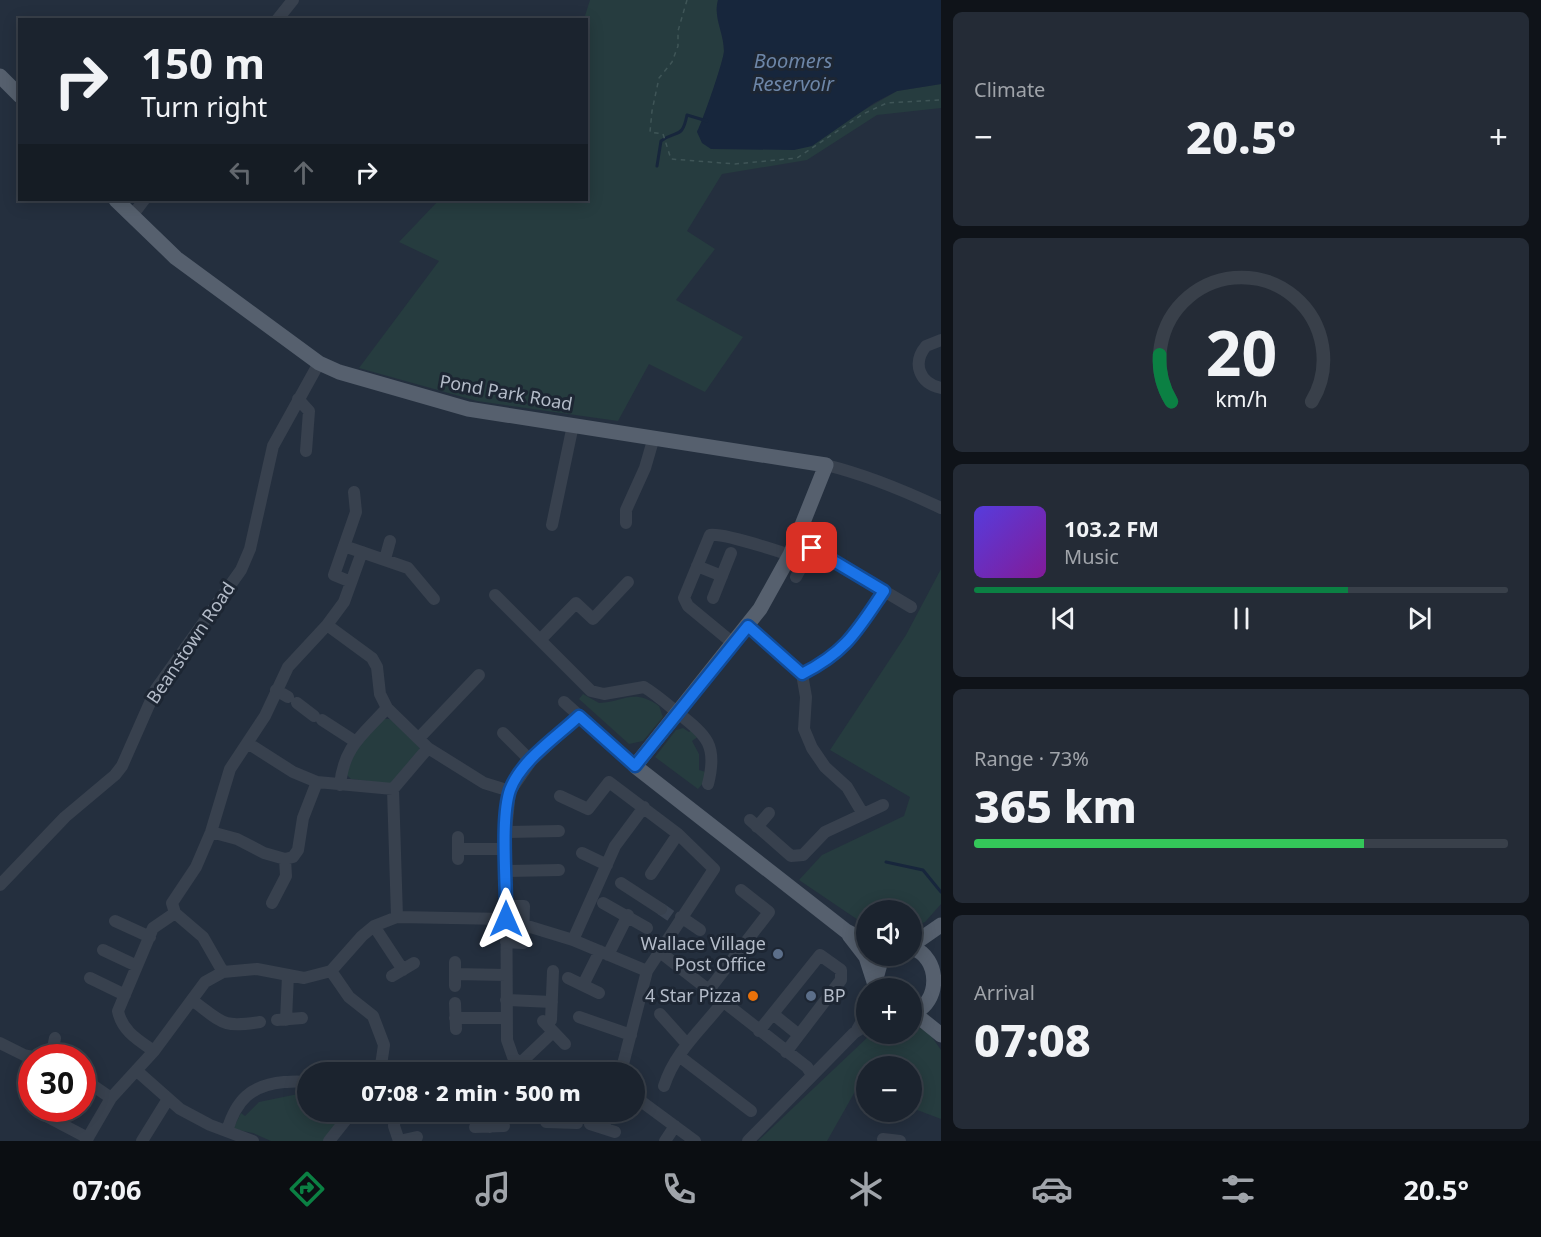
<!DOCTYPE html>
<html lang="en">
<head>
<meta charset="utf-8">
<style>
	body { margin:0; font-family:"Noto Sans",sans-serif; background:#242b36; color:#f1f3f6; height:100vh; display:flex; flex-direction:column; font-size:22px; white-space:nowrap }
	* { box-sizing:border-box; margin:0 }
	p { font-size:20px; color:#a0a4aa }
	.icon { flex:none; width:33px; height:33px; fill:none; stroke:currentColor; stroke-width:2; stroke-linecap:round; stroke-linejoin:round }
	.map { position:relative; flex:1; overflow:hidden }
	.sheet { display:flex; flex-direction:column; gap:12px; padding:12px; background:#0f1319; width:600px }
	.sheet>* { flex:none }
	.guide { position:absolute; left:18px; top:18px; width:570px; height:183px; border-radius:0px; box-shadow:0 3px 15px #0003,0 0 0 2px #39404a; background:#1b232e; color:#f1f3f6; overflow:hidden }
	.buttons { position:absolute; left:856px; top:900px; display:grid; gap:12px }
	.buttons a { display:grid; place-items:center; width:66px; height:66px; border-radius:50%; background:#1b232e; box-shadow:0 3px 15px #0003,0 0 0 2px #39404a; font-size:30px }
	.speed { position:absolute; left:18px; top:1044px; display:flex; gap:12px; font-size:30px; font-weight:700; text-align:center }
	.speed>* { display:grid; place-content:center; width:78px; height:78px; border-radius:50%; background:#1b232e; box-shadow:0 3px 15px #0003,0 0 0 2px #39404a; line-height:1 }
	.speed .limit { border:9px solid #d22; background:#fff; color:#111 }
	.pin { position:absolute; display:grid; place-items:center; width:51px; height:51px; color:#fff; margin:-26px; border-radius:12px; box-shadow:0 3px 9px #0006 }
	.me { position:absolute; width:66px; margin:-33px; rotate:0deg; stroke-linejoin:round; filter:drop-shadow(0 0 4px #0008) }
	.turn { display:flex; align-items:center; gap:21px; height:126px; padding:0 24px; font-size:27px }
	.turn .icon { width:78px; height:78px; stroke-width:2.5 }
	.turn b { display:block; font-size:42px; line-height:51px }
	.lanes { display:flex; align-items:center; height:57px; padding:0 24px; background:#0003; justify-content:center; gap:30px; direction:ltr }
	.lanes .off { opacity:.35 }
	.big { font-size:45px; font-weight:800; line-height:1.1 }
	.sheet .tile { flex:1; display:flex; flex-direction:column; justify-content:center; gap:9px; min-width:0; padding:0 21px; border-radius:9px; background:#242b36 }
	.sheet .dial { align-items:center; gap:0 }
	.dial svg { height:156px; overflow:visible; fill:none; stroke:#39404a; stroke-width:7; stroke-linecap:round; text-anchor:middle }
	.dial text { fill:#f1f3f6; stroke:none }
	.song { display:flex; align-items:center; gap:18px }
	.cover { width:72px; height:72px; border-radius:9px; background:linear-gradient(135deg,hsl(250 70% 55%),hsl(290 70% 35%)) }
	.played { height:6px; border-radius:3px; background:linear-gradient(90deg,#0b8043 70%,#39404a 70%) }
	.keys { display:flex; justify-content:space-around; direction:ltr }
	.heat { display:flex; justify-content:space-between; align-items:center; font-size:33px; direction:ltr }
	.charge { height:9px; border-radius:4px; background:linear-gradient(90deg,#34c759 73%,#39404a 0) }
	.trip { position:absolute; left:297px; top:1062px; width:348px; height:60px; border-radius:30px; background:#1b232e; box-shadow:0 3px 15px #0003,0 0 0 2px #39404a; font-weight:800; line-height:60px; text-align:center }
	.tabs { display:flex; height:96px; justify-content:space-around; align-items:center; background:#0b0e12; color:#a0a4aa }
	.tabs .icon { width:42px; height:42px }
	.tabs .selected { color:#0b8043 }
	.tabs b { font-size:27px; color:#f1f3f6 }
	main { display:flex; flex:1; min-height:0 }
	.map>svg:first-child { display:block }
	.green { fill:#263c3f }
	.water { fill:#17263c }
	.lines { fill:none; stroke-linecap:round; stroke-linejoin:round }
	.stream { stroke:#17263c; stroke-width:3 }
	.minor-tunnel { stroke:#3a4453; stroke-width:12; stroke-dasharray:12 6; stroke-linecap:butt }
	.path { stroke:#3f5557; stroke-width:1.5; stroke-dasharray:4.5 4.5; stroke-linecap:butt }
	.minor { stroke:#38414e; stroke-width:12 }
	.major { stroke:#56606e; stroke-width:15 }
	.route-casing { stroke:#114b97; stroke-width:15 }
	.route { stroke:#1a73e8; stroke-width:10 }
	.service-dot { fill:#5c6f8a; stroke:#1d2633; stroke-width:2 }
	.food-dot { fill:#e8710a; stroke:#1d2633; stroke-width:2 }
	.labels { text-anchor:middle; stroke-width:6; stroke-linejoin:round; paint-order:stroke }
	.street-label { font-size:18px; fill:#b4bcc9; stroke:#1d2633 }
	.poi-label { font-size:18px; fill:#b4bcc9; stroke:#1d2633; text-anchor:end }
	.water-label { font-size:20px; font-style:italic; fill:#6d86a8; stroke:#1d2633 }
</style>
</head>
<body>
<main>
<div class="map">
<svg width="941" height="1141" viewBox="0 0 941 1141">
	<rect width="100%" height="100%" fill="#242f3e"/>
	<path class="green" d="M 590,0 L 718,0 C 713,17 724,33 724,51 C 724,60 703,123 697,132 L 852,117 L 897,91 L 941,84 L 941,108 L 877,115 L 807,160 L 722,174 L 687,231 L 715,249 L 676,300 L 743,337 L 705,392 L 649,364 L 618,421 L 477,401 L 359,368 L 439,261 L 399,242 L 439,200 L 586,200 L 586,20 L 584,19 Z
		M 941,569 L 941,904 L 925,922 L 912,927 L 912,910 L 867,910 L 867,926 L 799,880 L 822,855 L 904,816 L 910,797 L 830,750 L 906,635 Z
		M 583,694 L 599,703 C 625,702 633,688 659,706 L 663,717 L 643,741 L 629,744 L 579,699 Z
		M 383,719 L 392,719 L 420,743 L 419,754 L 391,784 L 351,779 L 346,774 L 357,748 Z
		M 683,728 L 689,732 L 692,730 L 699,736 L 692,741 L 699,754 L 699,770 L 706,772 L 704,782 L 698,789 L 655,757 L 676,730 Z
		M 912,1024 L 929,1033 L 941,1050 L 941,1119 L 912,1108 L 912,1066 L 867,1066 L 867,1092 L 857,1088 L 827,1141 L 758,1141 L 871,1034 L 912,1034 Z
		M 298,1094 L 307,1096 L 308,1112 L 343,1113 L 343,1116 L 325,1141 L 271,1141 L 253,1133 L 233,1129 L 241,1113 L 245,1116 L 259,1102 Z"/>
	<path class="water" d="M 718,0 L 941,0 L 941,84 L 897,91 L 874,103 L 812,146 L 794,150 L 711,149 L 702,143 L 697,132 C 702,123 724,60 724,51 C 724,33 713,17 718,0 Z"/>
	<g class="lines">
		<path class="stream" d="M 657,166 L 661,141 C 677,129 682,140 687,115 L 707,121
			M 886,862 L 923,870 L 941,892"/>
		<path class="minor-tunnel" d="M 661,909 L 671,916"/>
		<path class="path" d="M 687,0 L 678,31 L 678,46 L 672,62 L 659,78 L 652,111 L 650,132 L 663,134 L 671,159 L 735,164 L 797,158 L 863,114 L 887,103 L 941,100"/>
		<path class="minor" d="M 277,20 L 293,0
			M 132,216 L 144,200
			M 941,340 L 926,346 C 912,363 919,383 941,388
			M 298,399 L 309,411 L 306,451
			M 826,465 C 867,475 903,490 941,508
			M 626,523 L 626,510 L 645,468 L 654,437
			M 552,525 L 573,425
			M 344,546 L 408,568 L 434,599
			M 812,548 L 911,607
			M 385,559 L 390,541
			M 697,566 L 722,576
			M 796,577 L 821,531
			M 351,582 L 334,575 L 356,512 L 354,492
			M 495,595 L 591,691 L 604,694 L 644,687 C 657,695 667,704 678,713 C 707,736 718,745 708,784
			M 713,598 L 731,553
			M 327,625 L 372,658 L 377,667 L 380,694 L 387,708 L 428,748 L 484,783 L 510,791
			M 749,626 L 802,674 L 806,697 L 804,729 L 812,748 L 825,767 L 847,787 L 863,814
			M 540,640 L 576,603 L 593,619 L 628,582
			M 734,644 L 688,606 L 684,598 L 710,535 C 722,533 775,550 790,555
			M 802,674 C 846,653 857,630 884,592
			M 276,690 L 288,697
			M 564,702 L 635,766
			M 297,703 L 314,716
			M 322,720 L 356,742
			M 503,733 L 531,761
			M 419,738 L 479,675
			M 249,744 L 293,772 L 317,782 L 393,789
			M 340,785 C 344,746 362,736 387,708
			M 393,789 L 397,917
			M 393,789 L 428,748
			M 560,796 L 588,809 L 609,782 L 678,834 L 714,869 L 647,971 L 621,1072
			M 750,820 L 791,856 L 803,855 L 825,832 L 883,805
			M 757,827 L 769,813
			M 211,832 L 237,839 L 264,853 L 285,859 L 293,857 L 298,850 L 303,818 L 317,782
			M 506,832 L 559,831
			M 458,849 L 506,849
			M 582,853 L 607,865
			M 458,859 L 458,837
			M 506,871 L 559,870
			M 651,874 L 678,834
			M 621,883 L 661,909
			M 0,885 L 65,817 L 115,775 L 122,766 L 156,689 L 241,570 L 250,549 L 273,446 L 319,363
			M 272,903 L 286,876 L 285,859
			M 603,903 L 647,928
			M 175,913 L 203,937 L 223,972
			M 681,917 L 700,930
			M 115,921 L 150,937
			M 524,925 L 573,940 L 647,971
			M 374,926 L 403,970
			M 573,940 L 615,846 L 644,807
			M 506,942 L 523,943 L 524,906 L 506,906
			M 103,950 L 137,966
			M 660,952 L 807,1067 L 812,1075
			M 608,955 L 628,915
			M 331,971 L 349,997 L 373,1016 L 384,1045 L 380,1072
			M 455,974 L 506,975
			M 392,976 L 414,963
			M 90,978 L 125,995
			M 568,978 L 599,993
			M 583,985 L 600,951
			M 455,986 L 455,962
			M 708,991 L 769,912 L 741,890
			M 192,1000 C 223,1023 221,1028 260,1022
			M 506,1000 L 552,1002
			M 455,1003 L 456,1029
			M 660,1014 L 686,1043
			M 773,1014 L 799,1035
			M 579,1017 L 631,1035
			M 455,1018 L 506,1018
			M 277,1020 L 302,1018
			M 286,1020 L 288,975
			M 551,1020 L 553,971
			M 543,1021 L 565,1044
			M 857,1030 L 867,1012
			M 759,1031 L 820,955 L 841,970 L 841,980 L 786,1052
			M 0,1043 L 24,1055 L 38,1058
			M 154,1051 C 138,1040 122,1031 118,1011 L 153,928 L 175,913 L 172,903 L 196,867 L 211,832 L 230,769 L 265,716 L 288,667 L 327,625 L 344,602 L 362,552
			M 679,1056 L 751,1111
			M 51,1058 L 55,1038
			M 137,1071 L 180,1109 L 210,1125 L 253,1141
			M 511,1072 L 553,1032
			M 528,1072 L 513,1057 L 507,1040 L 506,832 L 510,791 L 531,761 L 579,716
			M 82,1078 L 111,1098
			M 664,1086 C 675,1052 700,1031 722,1003
			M 634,1096 L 695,1141
			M 395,1112 L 394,1126 L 399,1141 L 417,1137
			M 46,1116 L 88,1138
			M 546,1122 L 577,1123
			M 590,1124 L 615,1132
			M 604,1126 L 609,1112
			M 475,1127 L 504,1126
			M 490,1127 L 491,1114
			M 227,1131 C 236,1100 251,1085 284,1082 C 292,1082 300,1080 308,1083
			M 883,1139 L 900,1141
			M 86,1141 L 111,1098 L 154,1051 L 205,982 L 223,972 L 257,969 L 304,978 L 331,971 L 362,936 L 374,926 L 397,917 L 506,919
			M 142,1141 L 168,1099
			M 329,1141 L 352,1112
			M 665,1141 L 675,1126
			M 748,1141 L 854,1033 L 867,1025"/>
		<path class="major" d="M 0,76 L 20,96
			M 116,200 L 176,258 L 319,363 L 339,372 L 468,409 L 826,465 L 790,555 L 760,609 L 635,766 L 846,931 L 867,942
			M 849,935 L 866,957 L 875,985
			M 912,945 L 941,925
			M 912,948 C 941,957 941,1004 912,1013
			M 875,982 L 880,964 L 887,956
			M 912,1015 L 920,1018 L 941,1035"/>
	</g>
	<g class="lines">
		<g class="route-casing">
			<path id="route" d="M 506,919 C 507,886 500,819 510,790 C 521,760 557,737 579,716 L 635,766 L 748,626 L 802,674 C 846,652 857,631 884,591 L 812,548"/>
		</g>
		<use href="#route" class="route"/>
	</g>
	<g class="service-dot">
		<circle cx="778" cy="954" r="6"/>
		<circle cx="811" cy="996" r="6"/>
	</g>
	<circle class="food-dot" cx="753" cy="996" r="6"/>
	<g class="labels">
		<g class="street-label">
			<text transform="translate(506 393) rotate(10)" y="6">Pond Park Road</text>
			<text transform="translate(191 643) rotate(-56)" y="6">Beanstown Road</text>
		</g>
		<g class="poi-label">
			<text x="766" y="950">Wallace Village<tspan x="766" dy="21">Post Office</tspan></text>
			<text x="741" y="1002">4 Star Pizza</text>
			<text x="823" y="1002" text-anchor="start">BP</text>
		</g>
		<g class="water-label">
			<text x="793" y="68">Boomers<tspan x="793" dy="23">Reservoir</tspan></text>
		</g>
	</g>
</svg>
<div class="buttons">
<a><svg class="icon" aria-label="sound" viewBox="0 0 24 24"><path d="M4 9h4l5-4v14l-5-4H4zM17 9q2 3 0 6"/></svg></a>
<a>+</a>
<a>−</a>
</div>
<div class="speed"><div class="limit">30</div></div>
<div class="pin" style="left:812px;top:548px;background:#d93025"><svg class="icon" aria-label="arrive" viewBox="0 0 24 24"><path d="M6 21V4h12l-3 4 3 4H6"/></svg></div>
<svg class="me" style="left:506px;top:919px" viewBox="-20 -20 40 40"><path d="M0-17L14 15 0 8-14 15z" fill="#1a73e8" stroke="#fff" stroke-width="4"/></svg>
<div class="trip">07:08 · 2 min · 500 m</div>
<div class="guide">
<div class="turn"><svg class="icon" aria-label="right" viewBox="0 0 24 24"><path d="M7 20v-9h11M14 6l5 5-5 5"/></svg><div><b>150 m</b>Turn right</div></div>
<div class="lanes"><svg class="icon off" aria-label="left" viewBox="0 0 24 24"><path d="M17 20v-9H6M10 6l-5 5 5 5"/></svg><svg class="icon off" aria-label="ahead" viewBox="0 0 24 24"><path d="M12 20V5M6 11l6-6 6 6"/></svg><svg class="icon" aria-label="right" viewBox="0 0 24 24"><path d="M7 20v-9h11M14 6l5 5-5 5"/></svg></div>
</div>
</div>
<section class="sheet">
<div class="tile"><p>Climate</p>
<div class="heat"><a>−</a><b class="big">20.5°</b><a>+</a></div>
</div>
<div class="tile dial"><svg viewBox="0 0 100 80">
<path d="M14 69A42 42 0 1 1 86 69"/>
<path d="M14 69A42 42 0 0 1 8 45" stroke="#0b8043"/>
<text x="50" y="56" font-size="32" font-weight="700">20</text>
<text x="50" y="72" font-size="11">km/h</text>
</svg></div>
<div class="tile">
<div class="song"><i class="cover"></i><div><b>103.2 FM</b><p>Music</p></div></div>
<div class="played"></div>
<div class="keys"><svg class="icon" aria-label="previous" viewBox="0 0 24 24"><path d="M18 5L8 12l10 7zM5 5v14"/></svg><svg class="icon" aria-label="pause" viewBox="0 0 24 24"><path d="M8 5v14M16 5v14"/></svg><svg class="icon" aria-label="next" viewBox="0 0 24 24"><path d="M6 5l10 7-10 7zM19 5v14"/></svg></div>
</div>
<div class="tile"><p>Range · 73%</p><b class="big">365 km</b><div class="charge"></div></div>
<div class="tile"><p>Arrival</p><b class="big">07:08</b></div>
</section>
</main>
<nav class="tabs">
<b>07:06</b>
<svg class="icon selected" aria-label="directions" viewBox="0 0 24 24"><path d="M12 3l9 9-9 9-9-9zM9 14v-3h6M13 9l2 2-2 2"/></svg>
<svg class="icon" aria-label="music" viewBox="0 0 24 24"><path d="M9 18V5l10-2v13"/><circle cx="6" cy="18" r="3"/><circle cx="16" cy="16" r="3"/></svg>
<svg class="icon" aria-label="phone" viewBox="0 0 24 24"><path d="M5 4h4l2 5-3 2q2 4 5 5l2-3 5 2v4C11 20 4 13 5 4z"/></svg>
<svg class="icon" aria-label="climate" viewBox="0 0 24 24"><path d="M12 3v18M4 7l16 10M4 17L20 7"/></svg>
<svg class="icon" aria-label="car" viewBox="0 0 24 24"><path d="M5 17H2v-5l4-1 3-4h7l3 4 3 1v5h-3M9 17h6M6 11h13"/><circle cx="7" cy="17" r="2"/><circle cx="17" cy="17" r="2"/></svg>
<svg class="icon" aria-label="filters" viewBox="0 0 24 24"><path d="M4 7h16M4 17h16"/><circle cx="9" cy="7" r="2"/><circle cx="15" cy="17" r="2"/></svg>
<b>20.5°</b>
</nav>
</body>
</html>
